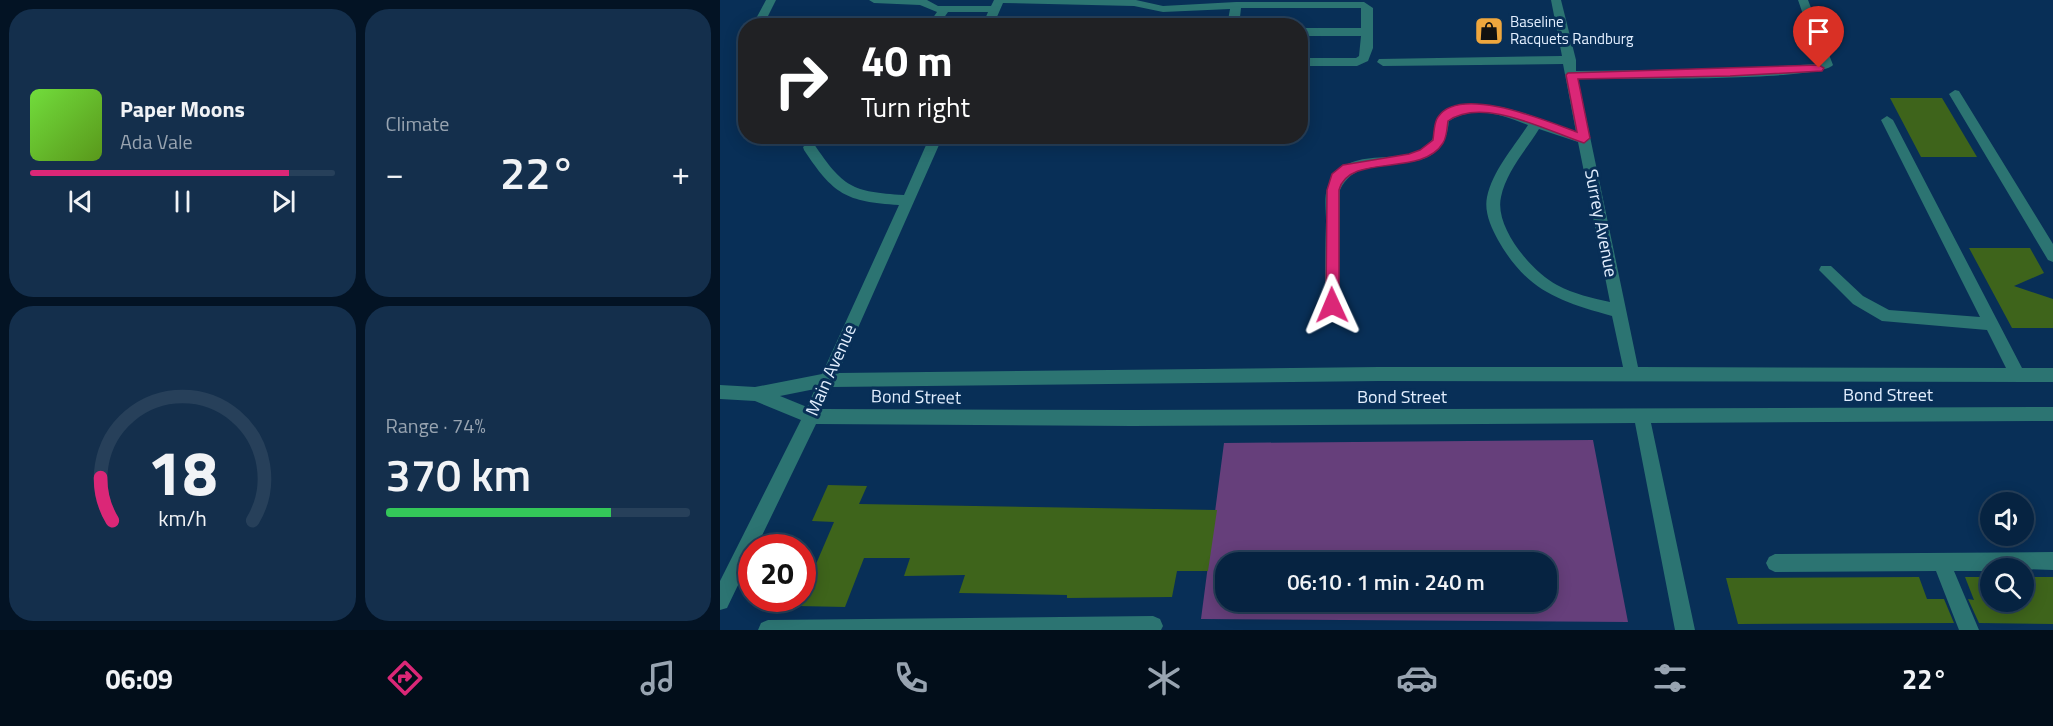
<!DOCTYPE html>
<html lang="en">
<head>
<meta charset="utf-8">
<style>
	body { margin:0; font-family:"Titillium Web",sans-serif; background:#142f4c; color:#f1f3f6; height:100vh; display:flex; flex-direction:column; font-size:22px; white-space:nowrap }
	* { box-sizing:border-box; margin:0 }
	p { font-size:20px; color:#98a4b1 }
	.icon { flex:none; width:33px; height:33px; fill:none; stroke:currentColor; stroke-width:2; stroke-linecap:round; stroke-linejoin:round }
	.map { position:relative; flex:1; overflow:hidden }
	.sheet { display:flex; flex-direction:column; gap:9px; padding:9px; background:#031324; width:720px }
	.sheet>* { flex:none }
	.top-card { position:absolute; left:18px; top:18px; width:570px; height:126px; border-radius:24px; box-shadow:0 3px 15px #0003,0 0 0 2px #27405a; background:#202124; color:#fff; overflow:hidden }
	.fabs { position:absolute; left:1260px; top:492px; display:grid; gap:12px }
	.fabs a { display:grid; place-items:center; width:54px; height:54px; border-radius:50%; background:#062341; box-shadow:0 3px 15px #0003,0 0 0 2px #27405a; font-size:30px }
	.speed { position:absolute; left:18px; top:534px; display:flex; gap:12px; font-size:30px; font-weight:700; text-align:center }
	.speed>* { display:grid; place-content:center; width:78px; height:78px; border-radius:50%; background:#062341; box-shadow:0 3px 15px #0003,0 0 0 2px #27405a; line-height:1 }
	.speed .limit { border:9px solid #d22; background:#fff; color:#111 }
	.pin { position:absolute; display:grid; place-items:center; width:51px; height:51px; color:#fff; margin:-62px -26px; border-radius:50% 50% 50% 0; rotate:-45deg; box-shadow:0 0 6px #0007 }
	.pin .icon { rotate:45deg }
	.me { position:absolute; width:66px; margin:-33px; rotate:359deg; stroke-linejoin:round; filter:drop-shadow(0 0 4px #0008) }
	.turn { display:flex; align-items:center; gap:21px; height:126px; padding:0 24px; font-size:27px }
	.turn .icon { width:78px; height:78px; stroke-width:2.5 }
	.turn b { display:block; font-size:42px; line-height:51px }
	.big { font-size:45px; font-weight:600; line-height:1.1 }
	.sheet .widget { flex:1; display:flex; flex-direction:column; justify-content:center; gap:9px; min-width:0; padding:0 21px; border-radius:24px; background:#142f4c }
	.sheet .dial { align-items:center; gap:0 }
	.dial svg { height:156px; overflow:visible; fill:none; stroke:#27405a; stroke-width:7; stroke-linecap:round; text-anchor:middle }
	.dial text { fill:#f1f3f6; stroke:none }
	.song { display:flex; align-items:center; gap:18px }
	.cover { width:72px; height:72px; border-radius:9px; background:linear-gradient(135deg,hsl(100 70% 55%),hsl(90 70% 35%)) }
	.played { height:6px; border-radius:3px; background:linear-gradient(90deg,#db2777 85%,#27405a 85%) }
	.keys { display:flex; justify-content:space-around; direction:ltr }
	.heat { display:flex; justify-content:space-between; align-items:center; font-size:33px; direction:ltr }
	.charge { height:9px; border-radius:4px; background:linear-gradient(90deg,#34c759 74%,#27405a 0) }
	.sheet .tiles { flex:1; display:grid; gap:9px; grid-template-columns:repeat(2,1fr) }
	.trip { position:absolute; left:495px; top:552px; width:342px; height:60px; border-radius:24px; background:#062341; box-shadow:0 3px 15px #0003,0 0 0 2px #27405a; font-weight:600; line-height:60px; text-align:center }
	.tab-bar { display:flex; height:96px; justify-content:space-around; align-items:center; background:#020e1a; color:#98a4b1 }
	.tab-bar .icon { width:42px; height:42px }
	.tab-bar .selected { color:#db2777 }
	.tab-bar b { font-size:27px; color:#f1f3f6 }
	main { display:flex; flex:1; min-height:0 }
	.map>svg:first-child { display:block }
	.green { fill:#663f7b; fill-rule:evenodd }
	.building { fill:#3e641b }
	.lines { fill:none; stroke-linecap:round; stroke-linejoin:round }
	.minor { fill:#2c7472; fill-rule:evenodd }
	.route { fill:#db2777; stroke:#8e194d; stroke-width:1.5 }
	.labels { text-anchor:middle; stroke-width:6; stroke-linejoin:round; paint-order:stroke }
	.far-poi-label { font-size:15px; fill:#e2eefe; stroke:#082f57; text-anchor:start }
	.street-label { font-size:18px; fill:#e2eefe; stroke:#082f57 }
</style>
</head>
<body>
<main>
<section class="sheet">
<div class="tiles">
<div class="widget">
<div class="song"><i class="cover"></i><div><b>Paper Moons</b><p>Ada Vale</p></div></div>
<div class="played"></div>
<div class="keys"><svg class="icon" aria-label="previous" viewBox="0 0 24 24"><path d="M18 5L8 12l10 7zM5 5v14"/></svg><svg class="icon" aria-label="pause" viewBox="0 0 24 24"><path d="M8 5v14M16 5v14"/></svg><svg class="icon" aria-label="next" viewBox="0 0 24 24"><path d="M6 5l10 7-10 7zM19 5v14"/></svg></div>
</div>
<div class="widget"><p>Climate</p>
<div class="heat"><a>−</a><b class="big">22°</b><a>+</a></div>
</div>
<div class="widget dial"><svg viewBox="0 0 100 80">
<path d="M14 69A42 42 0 1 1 86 69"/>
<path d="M14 69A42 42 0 0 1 8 47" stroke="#db2777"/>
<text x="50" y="56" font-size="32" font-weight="700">18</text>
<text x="50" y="72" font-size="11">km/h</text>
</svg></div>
<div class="widget"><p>Range · 74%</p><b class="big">370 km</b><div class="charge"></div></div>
</div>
</section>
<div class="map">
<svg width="1333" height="630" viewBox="0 0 1333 630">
	<rect width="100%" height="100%" fill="#082f57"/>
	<path class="green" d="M 873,440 L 908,622 L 481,619 L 504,443 ZM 506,562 L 826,562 L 826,602 L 506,602 Z"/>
	<path class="building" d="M 1170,98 L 1222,98 L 1257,157 L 1201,157 Z
		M 1249,248 L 1310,248 L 1324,273 L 1294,286 L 1333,299 L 1333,328 L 1292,328 Z
		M 108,485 L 147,486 L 139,504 L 497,510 L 488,571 L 457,571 L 452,597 L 347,598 L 347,595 L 239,593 L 245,575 L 184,576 L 190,558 L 144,558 L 125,607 L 78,606 L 114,522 L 92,521 Z
		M 1199,577 L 1207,599 L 1224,599 L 1234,623 L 1018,624 L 1006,578 Z
		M 1245,577 L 1270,577 L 1270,602 L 1304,602 L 1304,577 L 1333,577 L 1333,624 L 1259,623 L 1248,599 L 1254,600 Z"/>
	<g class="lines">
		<path class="minor" d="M 46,0 L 56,0 L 43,26 L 32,26 Z
			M 149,0 L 207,0 L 218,6 L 271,6 L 274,0 L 416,0 L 443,6 L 516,2 L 644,2 L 653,8 L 653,48 L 648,61 L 637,66 L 580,66 L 580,58 L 636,58 L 639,56 L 641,36 L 580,36 L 580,28 L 641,28 L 641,8 L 521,8 L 519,26 L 507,26 L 510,9 L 443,12 L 414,6 L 283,3 L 273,26 L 262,26 L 268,12 L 228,12 L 218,26 L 207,26 L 217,12 L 200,5 L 154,3 Z
			M 831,0 L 841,0 L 856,60 L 856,71 L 1010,69 L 1098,64 L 1100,63 L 1078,0 L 1088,0 L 1113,65 C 1098,82 893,78 858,79 L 918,367 L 1286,368 L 1267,330 L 1162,321 L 1133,304 L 1099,270 L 1101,266 L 1111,266 L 1143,296 L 1169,310 L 1260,317 L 1161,120 L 1167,116 L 1173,120 L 1302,368 L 1333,368 L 1333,382 L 659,381 L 112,387 L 102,409 L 412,410 L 1333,407 L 1333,421 L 931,423 L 975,630 L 955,630 L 915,423 L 412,426 L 96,424 L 36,548 L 32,548 L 32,556 L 7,608 L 0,610 L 0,581 L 81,420 L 35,401 L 0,399 L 0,385 L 35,387 L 102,374 L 179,205 C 126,202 113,194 84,150 L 83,147 L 89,142 L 94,144 C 123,187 132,192 184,195 L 210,136 L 223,136 L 118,373 L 659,367 L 903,367 L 892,316 C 839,301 807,291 778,240 C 771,227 764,212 767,197 C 773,170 794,147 808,125 C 781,115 756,105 729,121 C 722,191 643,141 620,190 L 619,305 L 617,309 L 612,311 L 607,309 L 605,305 C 605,277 605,249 606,221 C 606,211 604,198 607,189 C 624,136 693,175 713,138 C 717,132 715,123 719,116 C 763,89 811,117 856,132 L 843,64 L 663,66 L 657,62 L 659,59 L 842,56 ZM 819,129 L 858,142 L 890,302 C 872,298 854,294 837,285 C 812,272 774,227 781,197 C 786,172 806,150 819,129 ZM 95,389 L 87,407 L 60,396 Z
			M 1235,90 L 1239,91 L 1333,244 L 1333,262 L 1328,260 L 1229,94 Z
			M 1333,552 L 1333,570 L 1270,568 L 1270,571 L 1234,571 L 1259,630 L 1239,630 L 1216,571 L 1055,572 L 1049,569 L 1046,563 L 1049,557 L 1055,554 Z
			M 433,616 L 440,619 L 443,626 L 441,630 L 38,630 L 41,623 L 48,620 Z"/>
	</g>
	<path class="route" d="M 1099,65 L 1104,68 L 1102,71 L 1010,76 L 858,79 L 870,138 L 864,143 C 827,131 763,96 728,121 C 727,127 727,137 723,143 C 702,178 629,152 619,190 L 619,305 L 617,309 L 608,309 L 606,305 L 607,190 L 612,174 L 623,165 L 689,154 L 700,150 L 713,140 C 714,133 714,122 718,117 C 740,84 829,122 857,132 L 846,75 L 848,73 Z"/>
	<defs>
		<g id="shop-square" transform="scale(1.5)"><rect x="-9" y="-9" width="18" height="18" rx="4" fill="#efa73d" stroke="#082f57"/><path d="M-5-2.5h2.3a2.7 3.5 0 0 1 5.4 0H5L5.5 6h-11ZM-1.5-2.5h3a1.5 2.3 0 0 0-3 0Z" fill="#111"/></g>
	</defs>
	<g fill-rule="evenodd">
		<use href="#shop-square" x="769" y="31"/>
	</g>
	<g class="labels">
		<g class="far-poi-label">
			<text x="790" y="27">Baseline<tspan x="790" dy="17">Racquets Randburg</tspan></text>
		</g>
		<g class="street-label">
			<text transform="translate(881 223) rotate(79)" y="6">Surrey Avenue</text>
			<text transform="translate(111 370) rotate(-66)" y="6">Main Avenue</text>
			<text x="1168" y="401">Bond Street</text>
			<text transform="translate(196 397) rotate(1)" y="6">Bond Street</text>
			<text x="682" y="403">Bond Street</text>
		</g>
	</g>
</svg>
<div class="fabs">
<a><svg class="icon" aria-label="sound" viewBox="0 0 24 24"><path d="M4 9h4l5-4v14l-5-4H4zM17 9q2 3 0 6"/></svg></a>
<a><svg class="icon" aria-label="search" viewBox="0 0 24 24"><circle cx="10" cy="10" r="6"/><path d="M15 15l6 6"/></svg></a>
</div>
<div class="speed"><div class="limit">20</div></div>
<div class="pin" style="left:1099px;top:68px;background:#d93025"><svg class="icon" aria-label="arrive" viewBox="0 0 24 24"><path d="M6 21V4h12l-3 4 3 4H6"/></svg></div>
<svg class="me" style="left:612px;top:305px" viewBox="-20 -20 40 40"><path d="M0-17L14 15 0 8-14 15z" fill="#db2777" stroke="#fff" stroke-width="4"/></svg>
<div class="trip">06:10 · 1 min · 240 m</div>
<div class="top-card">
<div class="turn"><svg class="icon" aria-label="right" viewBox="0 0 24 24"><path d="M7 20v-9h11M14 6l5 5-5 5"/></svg><div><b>40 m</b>Turn right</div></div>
</div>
</div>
</main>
<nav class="tab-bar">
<b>06:09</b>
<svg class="icon selected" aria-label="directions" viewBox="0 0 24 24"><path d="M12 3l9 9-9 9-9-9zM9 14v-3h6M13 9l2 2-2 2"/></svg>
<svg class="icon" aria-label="music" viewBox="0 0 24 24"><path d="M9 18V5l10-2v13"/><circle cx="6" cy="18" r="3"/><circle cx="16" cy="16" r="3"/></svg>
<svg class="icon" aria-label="phone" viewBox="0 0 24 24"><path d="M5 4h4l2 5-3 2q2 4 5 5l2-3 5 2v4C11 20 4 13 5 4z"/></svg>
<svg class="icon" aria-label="climate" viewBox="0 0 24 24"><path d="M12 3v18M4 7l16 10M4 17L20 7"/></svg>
<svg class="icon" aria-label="car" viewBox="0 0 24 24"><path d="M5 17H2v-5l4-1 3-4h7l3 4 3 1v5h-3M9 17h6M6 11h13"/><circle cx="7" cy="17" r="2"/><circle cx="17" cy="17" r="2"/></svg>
<svg class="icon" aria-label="filters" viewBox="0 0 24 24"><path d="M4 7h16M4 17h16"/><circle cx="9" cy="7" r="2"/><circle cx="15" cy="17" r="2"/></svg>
<b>22°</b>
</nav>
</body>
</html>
